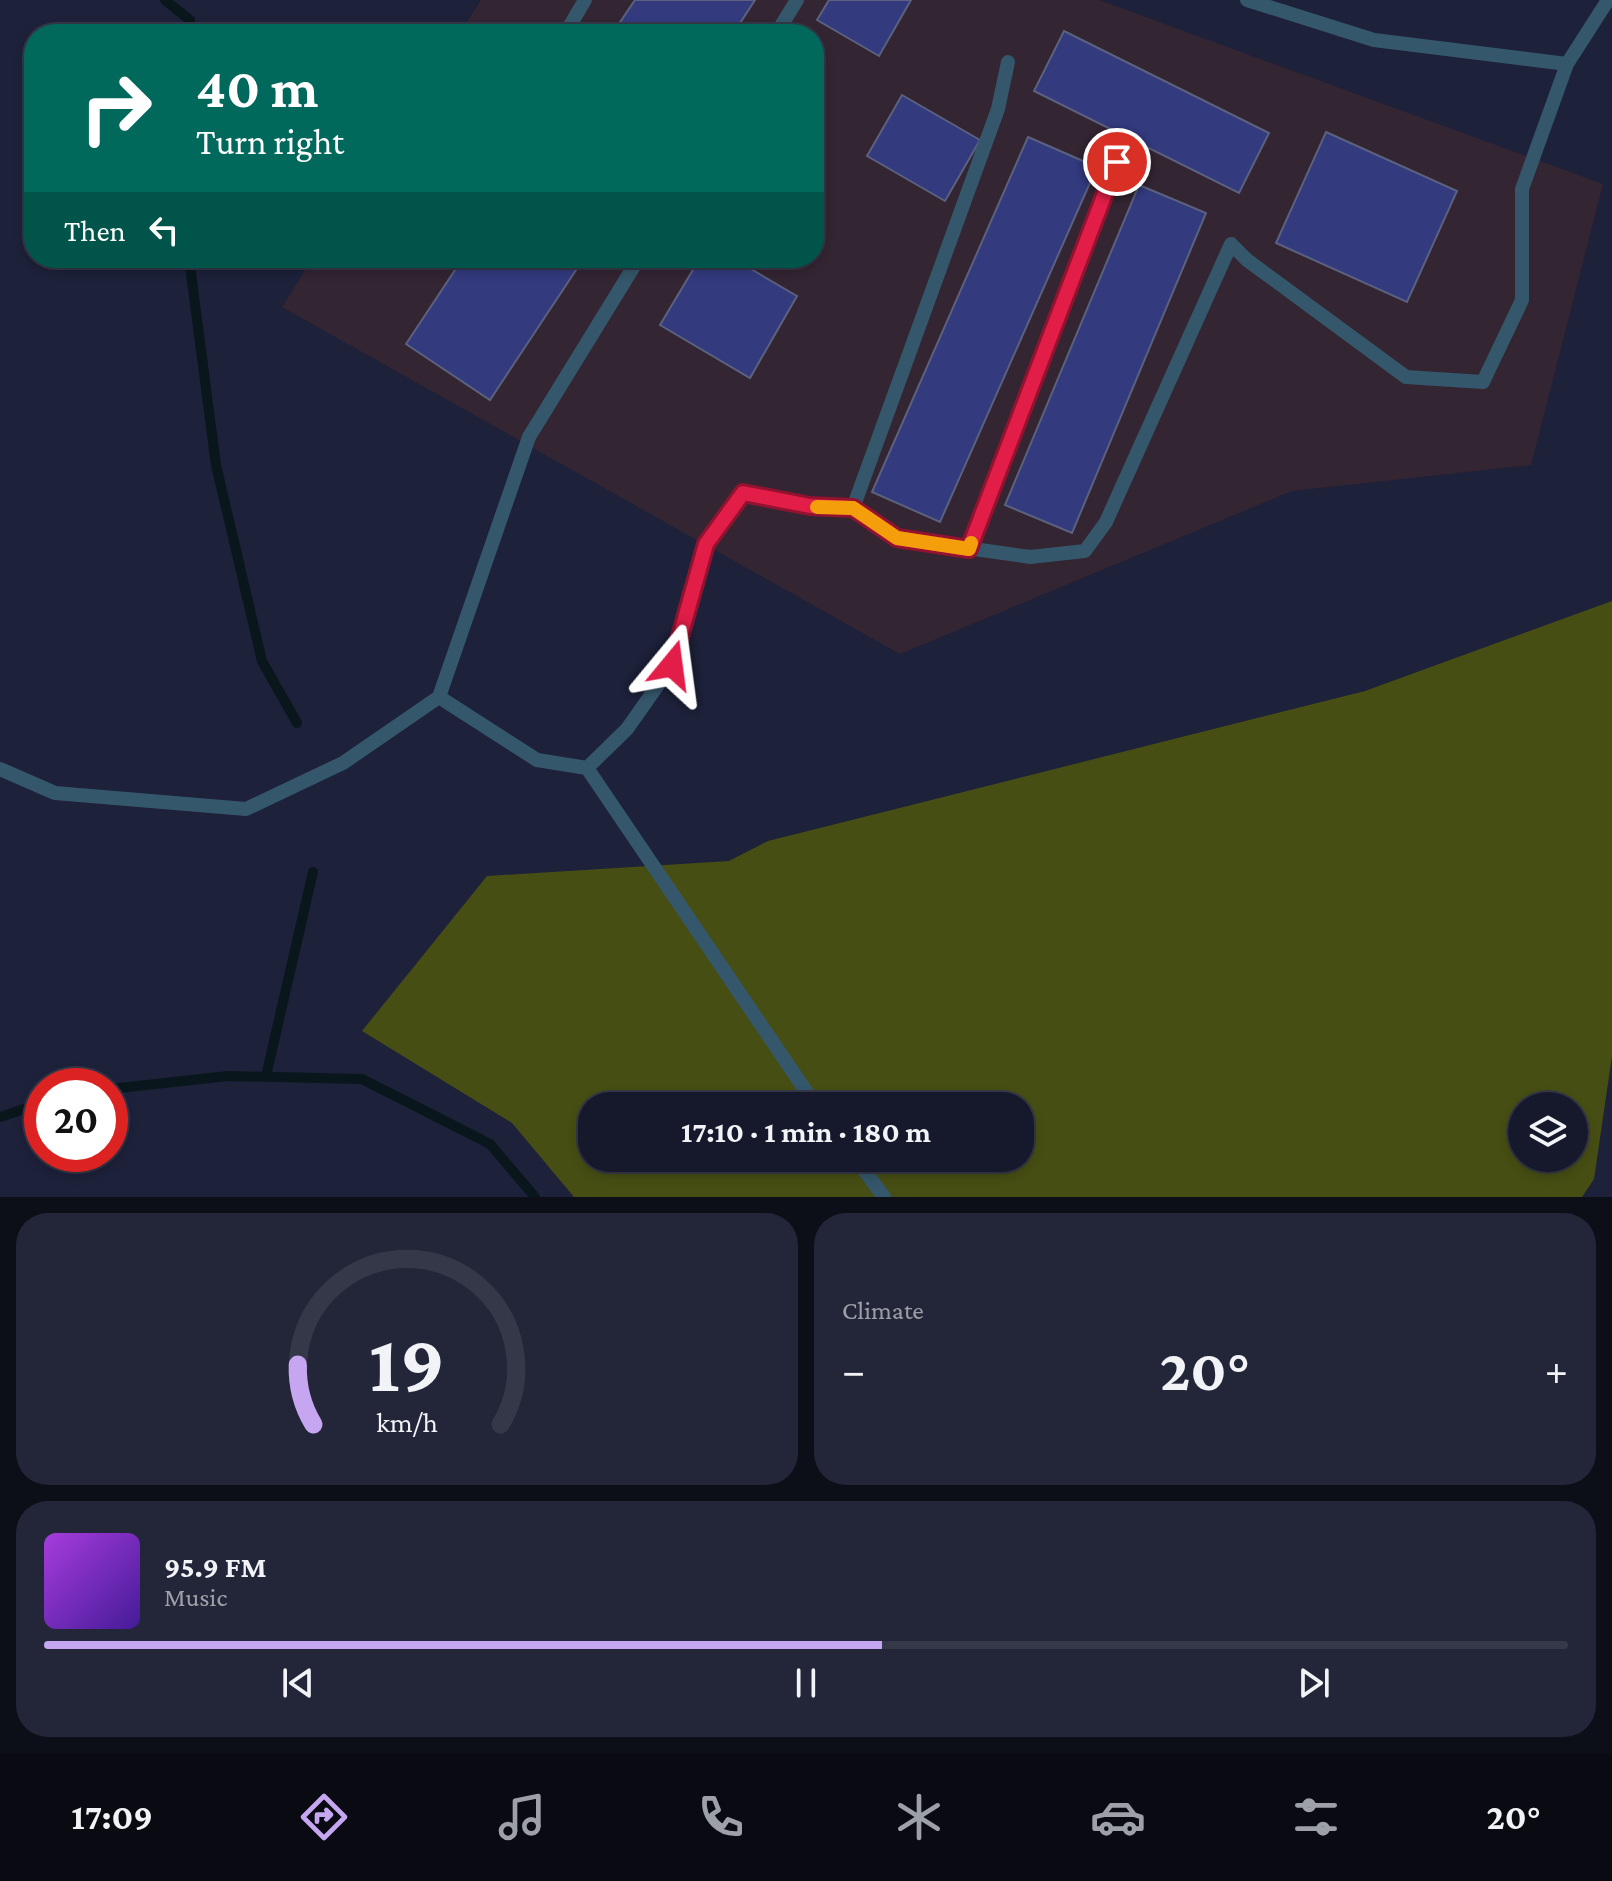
<!DOCTYPE html>
<html lang="en">
<head>
<meta charset="utf-8">
<style>
	body { margin:0; font-family:"Crimson Pro",serif; background:#232638; color:#f1f3f6; height:100vh; display:flex; flex-direction:column; font-size:30px; white-space:nowrap }
	* { box-sizing:border-box; margin:0 }
	p { font-size:26px; color:#9ea0a9 }
	.icon { flex:none; width:44px; height:44px; fill:none; stroke:currentColor; stroke-width:2; stroke-linecap:round; stroke-linejoin:round }
	.map { position:relative; height:1197px; overflow:hidden }
	.sheet { display:flex; flex-direction:column; gap:16px; padding:16px; background:#0c0e18; flex:1 }
	.sheet>* { flex:none }
	.banner { position:absolute; left:24px; top:24px; width:800px; height:244px; border-radius:32px; box-shadow:0 4px 12px #0003,0 0 0 2px #353848; background:#00695c; color:#fff; overflow:hidden }
	.tools { position:absolute; left:1508px; top:1092px; display:grid; gap:16px }
	.tools a { display:grid; place-items:center; width:80px; height:80px; border-radius:50%; background:#16192c; box-shadow:0 4px 12px #0003,0 0 0 2px #353848; font-size:40px }
	.speed { position:absolute; left:24px; top:1068px; display:flex; gap:16px; font-size:40px; font-weight:700; text-align:center }
	.speed>* { display:grid; place-content:center; width:104px; height:104px; border-radius:50%; background:#16192c; box-shadow:0 4px 12px #0003,0 0 0 2px #353848; line-height:1 }
	.speed .limit { border:12px solid #d22; background:#fff; color:#111 }
	.pin { position:absolute; display:grid; place-items:center; width:68px; height:68px; color:#fff; margin:-34px; border:4px solid #fff; border-radius:50%; box-shadow:0 2px 8px #0007 }
	.me { position:absolute; width:88px; margin:-44px; rotate:16deg; stroke-linejoin:round; filter:drop-shadow(0 0 6px #0008) }
	.turn { display:flex; align-items:center; gap:28px; height:168px; padding:0 40px; font-size:36px }
	.turn .icon { width:104px; height:104px; stroke-width:2.5 }
	.turn b { display:block; font-size:56px; line-height:68px }
	.then { display:flex; align-items:center; height:76px; padding:0 40px; background:#0003; gap:16px; font-size:30px }
	.big { font-size:60px; font-weight:700; line-height:1.1 }
	.sheet .widget { flex:1; display:flex; flex-direction:column; justify-content:center; gap:12px; min-width:0; padding:0 28px; border-radius:32px; background:#232638 }
	.sheet .dial { align-items:center; gap:0 }
	.dial svg { height:208px; overflow:visible; fill:none; stroke:#353848; stroke-width:7; stroke-linecap:round; text-anchor:middle }
	.dial text { fill:#f1f3f6; stroke:none }
	.song { display:flex; align-items:center; gap:24px }
	.cover { width:96px; height:96px; border-radius:12px; background:linear-gradient(135deg,hsl(280 70% 55%),hsl(260 70% 35%)) }
	.played { height:8px; border-radius:4px; background:linear-gradient(90deg,#c6a6f0 55%,#353848 55%) }
	.keys { display:flex; justify-content:space-around; direction:ltr }
	.heat { display:flex; justify-content:space-between; align-items:center; font-size:44px; direction:ltr }
	.sheet .tiles { flex:1; display:grid; gap:16px; grid-template-columns:1fr 1fr }
	.widget:last-child { grid-column:span 2 }
	.trip { position:absolute; left:578px; top:1092px; width:456px; height:80px; border-radius:32px; background:#16192c; box-shadow:0 4px 12px #0003,0 0 0 2px #353848; font-weight:700; line-height:80px; text-align:center }
	.menu { display:flex; height:128px; justify-content:space-around; align-items:center; background:#090a12; color:#9ea0a9 }
	.menu .icon { width:56px; height:56px }
	.menu .active { color:#c6a6f0 }
	.menu b { font-size:36px; color:#f1f3f6 }
	.map>svg:first-child { display:block }
	.industrial { fill:#332532 }
	.green { fill:#474e13; fill-rule:evenodd }
	.lines { fill:none; stroke-linecap:round; stroke-linejoin:round }
	.stream { stroke:#09171d; stroke-width:10 }
	.building { fill:#333a7e; stroke:#5b617e; stroke-width:2 }
	.service { stroke:#35576b; stroke-width:14 }
	.route-casing { stroke:#92132f; stroke-width:20 }
	.route { stroke:#e11d48; stroke-width:14 }
	.slow { stroke:#f59e0b; stroke-width:14 }
</style>
</head>
<body>
<div class="map">
<svg width="1612" height="1197" viewBox="0 0 1612 1197">
	<rect width="100%" height="100%" fill="#1d213a"/>
	<path class="industrial" d="M 481,0 L 1099,0 L 1603,184 L 1531,465 L 1292,491 L 900,654 L 282,307 L 313,258 L 814,258 L 814,34 L 459,34 Z"/>
	<path class="green" d="M 1612,601 L 1612,1056 L 1594,1179 L 1582,1197 L 574,1197 L 512,1123 L 362,1031 L 487,876 L 729,861 L 768,841 L 1365,691 ZM 592,1106 L 1020,1106 L 1020,1158 L 592,1158 ZM 1522,1106 L 1574,1106 L 1574,1158 L 1522,1158 Z"/>
	<g class="lines">
		<path class="stream" d="M 165,0 L 190,20 L 189,34
			M 189,258 L 216,465 L 262,661 L 297,723
			M 266,1076 L 313,872
			M 110,1089 L 228,1076 L 362,1079 L 490,1144 L 535,1197
			M 0,1117 L 42,1103"/>
	</g>
	<path class="building" d="M 635,0 L 755,0 L 733,34 L 612,34 Z
		M 829,0 L 911,0 L 879,56 L 817,20 Z
		M 1064,31 L 1269,133 L 1239,193 L 1034,91 Z
		M 902,95 L 980,140 L 945,201 L 867,156 Z
		M 1326,132 L 1457,191 L 1407,302 L 1276,243 Z
		M 1028,137 L 1097,167 L 940,522 L 872,492 Z
		M 1139,185 L 1206,213 L 1072,533 L 1005,505 Z
		M 463,258 L 584,258 L 490,400 L 406,344 Z
		M 700,258 L 732,258 L 797,296 L 750,378 L 660,325 Z"/>
	<g class="lines">
		<path class="service" d="M 1247,0 L 1374,40 L 1567,64
			M 565,34 L 585,0
			M 776,34 L 797,0
			M 1008,62 L 998,109 L 853,508 L 897,538 L 1030,557 L 1085,551 L 1106,522 L 1231,244 L 1247,260 L 1406,377 L 1483,382 L 1522,300 L 1522,189 L 1567,64 L 1608,0
			M 436,260 L 438,258
			M 969,549 L 1117,162
			M 439,697 L 537,760 L 587,768 L 627,729 L 672,665 L 706,544 L 743,493 L 810,506 L 853,508
			M 587,768 L 816,1106
			M 0,769 L 55,793 L 246,809 L 343,763 L 439,697 L 529,437 L 639,258
			M 855,1158 L 884,1197"/>
	</g>
	<g class="lines">
		<g class="route-casing">
			<path id="route" d="M 672,665 L 706,544 L 743,493 L 810,506 L 853,508 L 897,538 L 969,549 L 1117,162"/>
		</g>
		<use href="#route" class="route"/>
		<path class="slow" d="M 817,507 L 853,508 L 897,538 L 969,549 L 971,543"/>
	</g>
</svg>
<div class="tools">
<a><svg class="icon" aria-label="layers" viewBox="0 0 24 24"><path d="M12 4l9 5-9 5-9-5zM3 14l9 5 9-5"/></svg></a>
</div>
<div class="speed"><div class="limit">20</div></div>
<div class="pin" style="left:1117px;top:162px;background:#d93025"><svg class="icon" aria-label="arrive" viewBox="0 0 24 24"><path d="M6 21V4h12l-3 4 3 4H6"/></svg></div>
<svg class="me" style="left:672px;top:665px" viewBox="-20 -20 40 40"><path d="M0-17L14 15 0 8-14 15z" fill="#e11d48" stroke="#fff" stroke-width="4"/></svg>
<div class="trip">17:10 · 1 min · 180 m</div>
<div class="banner">
<div class="turn"><svg class="icon" aria-label="right" viewBox="0 0 24 24"><path d="M7 20v-9h11M14 6l5 5-5 5"/></svg><div><b>40 m</b>Turn right</div></div>
<div class="then">Then<svg class="icon" aria-label="left" viewBox="0 0 24 24"><path d="M17 20v-9H6M10 6l-5 5 5 5"/></svg></div>
</div>
</div>
<section class="sheet">
<div class="tiles">
<div class="widget dial"><svg viewBox="0 0 100 80">
<path d="M14 69A42 42 0 1 1 86 69"/>
<path d="M14 69A42 42 0 0 1 8 46" stroke="#c6a6f0"/>
<text x="50" y="56" font-size="32" font-weight="700">19</text>
<text x="50" y="72" font-size="11">km/h</text>
</svg></div>
<div class="widget"><p>Climate</p>
<div class="heat"><a>−</a><b class="big">20°</b><a>+</a></div>
</div>
<div class="widget">
<div class="song"><i class="cover"></i><div><b>95.9 FM</b><p>Music</p></div></div>
<div class="played"></div>
<div class="keys"><svg class="icon" aria-label="previous" viewBox="0 0 24 24"><path d="M18 5L8 12l10 7zM5 5v14"/></svg><svg class="icon" aria-label="pause" viewBox="0 0 24 24"><path d="M8 5v14M16 5v14"/></svg><svg class="icon" aria-label="next" viewBox="0 0 24 24"><path d="M6 5l10 7-10 7zM19 5v14"/></svg></div>
</div>
</div>
</section>
<nav class="menu">
<b>17:09</b>
<svg class="icon active" aria-label="directions" viewBox="0 0 24 24"><path d="M12 3l9 9-9 9-9-9zM9 14v-3h6M13 9l2 2-2 2"/></svg>
<svg class="icon" aria-label="music" viewBox="0 0 24 24"><path d="M9 18V5l10-2v13"/><circle cx="6" cy="18" r="3"/><circle cx="16" cy="16" r="3"/></svg>
<svg class="icon" aria-label="phone" viewBox="0 0 24 24"><path d="M5 4h4l2 5-3 2q2 4 5 5l2-3 5 2v4C11 20 4 13 5 4z"/></svg>
<svg class="icon" aria-label="climate" viewBox="0 0 24 24"><path d="M12 3v18M4 7l16 10M4 17L20 7"/></svg>
<svg class="icon" aria-label="car" viewBox="0 0 24 24"><path d="M5 17H2v-5l4-1 3-4h7l3 4 3 1v5h-3M9 17h6M6 11h13"/><circle cx="7" cy="17" r="2"/><circle cx="17" cy="17" r="2"/></svg>
<svg class="icon" aria-label="filters" viewBox="0 0 24 24"><path d="M4 7h16M4 17h16"/><circle cx="9" cy="7" r="2"/><circle cx="15" cy="17" r="2"/></svg>
<b>20°</b>
</nav>
</body>
</html>
